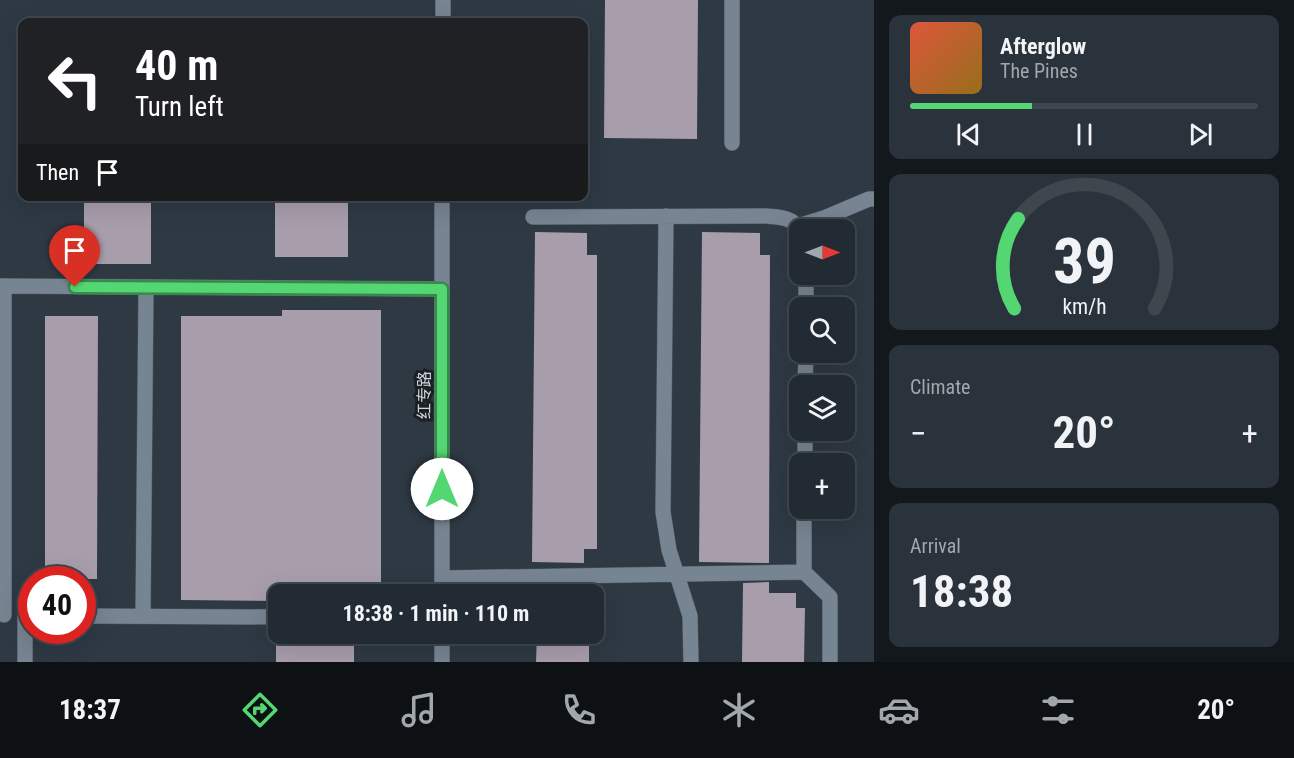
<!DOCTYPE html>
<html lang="en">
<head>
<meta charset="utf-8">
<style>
	body { margin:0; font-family:"Roboto Condensed","Noto Sans SC",sans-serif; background:#2a333b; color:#f1f3f6; height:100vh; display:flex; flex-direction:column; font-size:22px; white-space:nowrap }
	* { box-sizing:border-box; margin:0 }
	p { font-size:20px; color:#a2a7ac }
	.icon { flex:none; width:33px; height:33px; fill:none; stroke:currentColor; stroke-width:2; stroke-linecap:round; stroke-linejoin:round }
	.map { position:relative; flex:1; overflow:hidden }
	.drawer { display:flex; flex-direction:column; gap:15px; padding:15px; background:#13181c; width:420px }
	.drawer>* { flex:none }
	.banner { position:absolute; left:18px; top:18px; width:570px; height:183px; border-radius:12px; box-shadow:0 6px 24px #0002,0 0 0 2px #3f474e; background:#202124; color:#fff; overflow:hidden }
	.needle { width:39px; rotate:90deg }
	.controls { position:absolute; left:789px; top:219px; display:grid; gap:12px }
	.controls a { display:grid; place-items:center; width:66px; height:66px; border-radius:12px; background:#222b33; box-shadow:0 6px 24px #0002,0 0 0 2px #3f474e; font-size:30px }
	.speed { position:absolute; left:18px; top:566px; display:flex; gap:12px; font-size:30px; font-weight:700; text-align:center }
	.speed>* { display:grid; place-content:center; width:78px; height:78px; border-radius:50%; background:#222b33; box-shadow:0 6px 24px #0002,0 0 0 2px #3f474e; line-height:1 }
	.speed .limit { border:9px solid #d22; background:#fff; color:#111 }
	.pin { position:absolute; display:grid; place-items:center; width:51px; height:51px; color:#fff; margin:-62px -26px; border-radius:50% 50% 50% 0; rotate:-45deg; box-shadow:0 0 6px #0007 }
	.pin .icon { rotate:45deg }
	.me { position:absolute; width:66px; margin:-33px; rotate:0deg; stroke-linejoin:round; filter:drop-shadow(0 0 4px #0008) }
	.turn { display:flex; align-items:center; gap:21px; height:126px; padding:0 18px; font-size:27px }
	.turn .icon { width:78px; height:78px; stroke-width:2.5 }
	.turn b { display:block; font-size:42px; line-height:51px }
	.then { display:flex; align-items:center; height:57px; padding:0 18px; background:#0003; gap:12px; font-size:22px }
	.big { font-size:45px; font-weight:700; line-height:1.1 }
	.drawer .widget { flex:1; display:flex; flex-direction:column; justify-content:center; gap:9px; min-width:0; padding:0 21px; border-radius:12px; background:#2a333b }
	.drawer .dial { align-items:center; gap:0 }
	.dial svg { height:156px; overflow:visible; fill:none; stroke:#3f474e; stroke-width:7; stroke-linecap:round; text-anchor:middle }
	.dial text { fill:#f1f3f6; stroke:none }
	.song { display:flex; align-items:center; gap:18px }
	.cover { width:72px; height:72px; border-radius:9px; background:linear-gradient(135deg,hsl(10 70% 55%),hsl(40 70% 35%)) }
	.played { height:6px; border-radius:3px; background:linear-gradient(90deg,#54d672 35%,#3f474e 35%) }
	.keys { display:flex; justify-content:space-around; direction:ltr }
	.heat { display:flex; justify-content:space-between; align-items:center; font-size:33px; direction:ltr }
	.trip { position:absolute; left:268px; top:584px; width:336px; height:60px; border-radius:12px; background:#222b33; box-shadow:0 6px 24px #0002,0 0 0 2px #3f474e; font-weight:700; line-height:60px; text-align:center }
	.tabs { display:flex; height:96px; justify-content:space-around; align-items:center; background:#0e1114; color:#a2a7ac }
	.tabs .icon { width:42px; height:42px }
	.tabs .selected { color:#54d672 }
	.tabs b { font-size:27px; color:#f1f3f6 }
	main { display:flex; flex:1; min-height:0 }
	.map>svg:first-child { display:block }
	.building { fill:#a89dab }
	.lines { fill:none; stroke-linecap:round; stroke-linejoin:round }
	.service-casing { stroke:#4d5760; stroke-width:16 }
	.tertiary-casing { stroke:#4d5760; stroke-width:16 }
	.service { stroke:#778491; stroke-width:15 }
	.tertiary { stroke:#778491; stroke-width:15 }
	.route-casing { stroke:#378b4a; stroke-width:15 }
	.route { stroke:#54d672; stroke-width:10 }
	.labels { text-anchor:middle; stroke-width:6; stroke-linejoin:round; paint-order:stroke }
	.street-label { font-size:16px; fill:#cfd6dd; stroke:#1b2025 }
</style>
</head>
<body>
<main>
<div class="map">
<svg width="874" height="662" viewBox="0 0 874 662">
	<rect width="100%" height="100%" fill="#2e3944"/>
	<path class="building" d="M 605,0 L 698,0 L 697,139 L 604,138 Z
		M 84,196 L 151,196 L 151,264 L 84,264 Z
		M 275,196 L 348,196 L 348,257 L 275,257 Z
		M 535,232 L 587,233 L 587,255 L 597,255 L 597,549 L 584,549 L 584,563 L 532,562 Z
		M 702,232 L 760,233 L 760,255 L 770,255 L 769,563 L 699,562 Z
		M 282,310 L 381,310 L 381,594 L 279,594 L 279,607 L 276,607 L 276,601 L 181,600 L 181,316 L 282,316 Z
		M 45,316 L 98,316 L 97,579 L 45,579 Z
		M 769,582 L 769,593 L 796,593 L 796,608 L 805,608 L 804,662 L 742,662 L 743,583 Z
		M 276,627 L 279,627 L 279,633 L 354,633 L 354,662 L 276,662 Z
		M 537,633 L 589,633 L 589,662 L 536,662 Z"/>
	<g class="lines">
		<g class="service-casing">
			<path id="service" d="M 732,143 L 732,0
				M 666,216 L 663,512 L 669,550 L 690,616 L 691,662
				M 533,217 L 766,216 C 779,217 794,217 800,231
				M 798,226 L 824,218 L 869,199 L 874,199
				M 0,286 L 442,289
				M 4,286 L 4,615
				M 806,308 L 806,274
				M 805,386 L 806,352
				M 805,464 L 805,430
				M 804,572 L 830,597 L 830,662
				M 442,578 L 804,572 L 804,508
				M 25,616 L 25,662
				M 82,616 L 279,617
				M 143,616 L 146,287"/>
		</g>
		<g class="tertiary-casing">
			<path id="tertiary" d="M 443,22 L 443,0
				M 442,594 L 442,196
				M 442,633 L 442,662"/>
		</g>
		<use href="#service" class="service"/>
		<use href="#tertiary" class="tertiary"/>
	</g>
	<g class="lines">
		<g class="route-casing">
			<path id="route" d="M 75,287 L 442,289 L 442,489"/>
		</g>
		<use href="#route" class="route"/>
	</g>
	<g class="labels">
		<g class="street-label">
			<text transform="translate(424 395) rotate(-90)" y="6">红专路</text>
		</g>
	</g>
</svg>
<div class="controls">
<a><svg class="needle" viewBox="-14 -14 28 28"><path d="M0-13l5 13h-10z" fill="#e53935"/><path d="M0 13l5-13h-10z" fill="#a2a7ac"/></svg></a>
<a><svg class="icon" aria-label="search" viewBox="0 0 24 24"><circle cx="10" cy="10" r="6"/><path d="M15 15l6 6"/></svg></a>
<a><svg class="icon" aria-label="layers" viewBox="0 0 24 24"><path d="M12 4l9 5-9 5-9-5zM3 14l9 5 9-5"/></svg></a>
<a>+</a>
</div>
<div class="speed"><div class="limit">40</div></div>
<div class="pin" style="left:75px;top:287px;background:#d93025"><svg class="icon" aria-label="arrive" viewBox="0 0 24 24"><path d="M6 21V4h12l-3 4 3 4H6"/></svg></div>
<svg class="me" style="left:442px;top:489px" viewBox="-20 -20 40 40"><circle r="19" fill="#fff"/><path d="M0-13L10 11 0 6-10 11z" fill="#54d672"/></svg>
<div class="trip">18:38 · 1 min · 110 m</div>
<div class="banner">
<div class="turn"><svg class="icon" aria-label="left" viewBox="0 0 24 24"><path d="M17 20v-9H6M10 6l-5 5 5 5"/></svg><div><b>40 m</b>Turn left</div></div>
<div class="then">Then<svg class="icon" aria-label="arrive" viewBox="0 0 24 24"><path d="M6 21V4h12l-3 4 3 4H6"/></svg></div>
</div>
</div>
<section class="drawer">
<div class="widget">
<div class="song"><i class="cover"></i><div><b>Afterglow</b><p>The Pines</p></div></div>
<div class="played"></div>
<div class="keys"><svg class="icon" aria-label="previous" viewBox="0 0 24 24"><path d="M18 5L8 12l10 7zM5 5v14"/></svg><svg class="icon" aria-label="pause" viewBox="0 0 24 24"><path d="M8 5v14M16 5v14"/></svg><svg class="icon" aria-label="next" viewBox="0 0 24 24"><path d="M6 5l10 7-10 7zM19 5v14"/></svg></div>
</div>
<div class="widget dial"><svg viewBox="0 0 100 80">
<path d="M14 69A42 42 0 1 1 86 69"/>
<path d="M14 69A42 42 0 0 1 16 23" stroke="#54d672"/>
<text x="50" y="56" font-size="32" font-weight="700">39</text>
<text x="50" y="72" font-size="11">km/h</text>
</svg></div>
<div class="widget"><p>Climate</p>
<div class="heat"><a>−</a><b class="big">20°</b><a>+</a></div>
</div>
<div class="widget"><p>Arrival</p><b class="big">18:38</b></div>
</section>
</main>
<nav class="tabs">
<b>18:37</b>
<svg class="icon selected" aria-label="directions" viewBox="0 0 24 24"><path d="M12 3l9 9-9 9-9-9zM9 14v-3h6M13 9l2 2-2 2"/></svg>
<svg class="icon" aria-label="music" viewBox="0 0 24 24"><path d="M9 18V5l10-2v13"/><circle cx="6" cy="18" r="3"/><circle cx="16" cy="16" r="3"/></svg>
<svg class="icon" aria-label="phone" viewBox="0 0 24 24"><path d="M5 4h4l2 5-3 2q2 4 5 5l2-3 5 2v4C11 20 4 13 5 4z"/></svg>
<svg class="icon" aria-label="climate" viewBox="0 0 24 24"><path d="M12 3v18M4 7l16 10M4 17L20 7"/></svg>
<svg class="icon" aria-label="car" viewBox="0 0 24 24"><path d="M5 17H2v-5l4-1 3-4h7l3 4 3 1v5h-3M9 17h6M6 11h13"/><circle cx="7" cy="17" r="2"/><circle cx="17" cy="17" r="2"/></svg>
<svg class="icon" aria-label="filters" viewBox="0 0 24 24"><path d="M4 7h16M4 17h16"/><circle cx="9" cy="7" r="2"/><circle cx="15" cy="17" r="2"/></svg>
<b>20°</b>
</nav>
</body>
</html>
